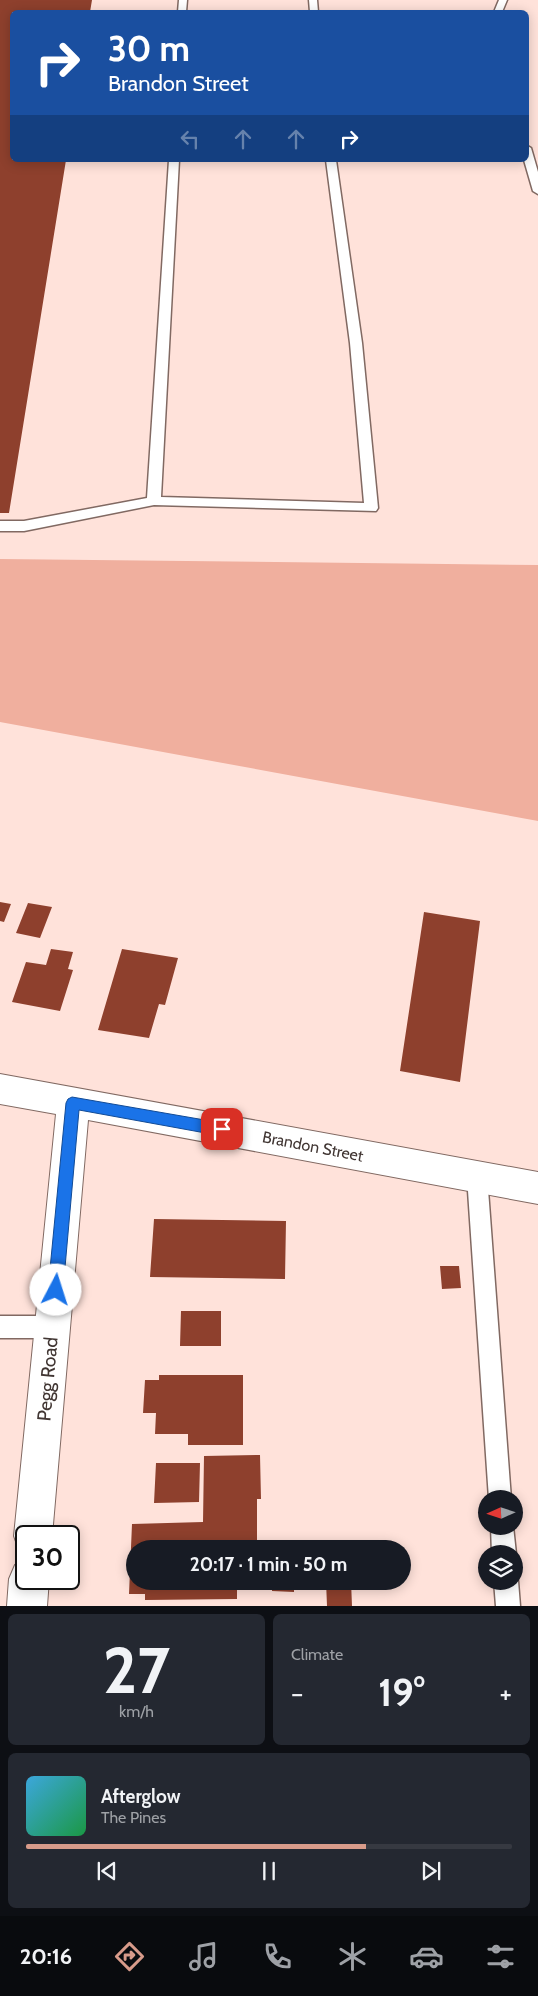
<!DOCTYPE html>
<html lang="en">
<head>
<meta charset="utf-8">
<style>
	body { margin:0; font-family:Cabin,sans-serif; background:#242831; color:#f1f3f6; height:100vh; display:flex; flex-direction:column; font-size:19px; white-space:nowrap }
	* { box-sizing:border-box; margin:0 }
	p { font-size:16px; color:#9ea1a6 }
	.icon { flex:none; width:28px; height:28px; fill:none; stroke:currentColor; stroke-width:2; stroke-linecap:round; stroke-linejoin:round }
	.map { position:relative; height:1606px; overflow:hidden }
	.panel { display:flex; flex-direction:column; gap:8px; padding:8px; background:#0d0f14; flex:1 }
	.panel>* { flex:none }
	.guide { position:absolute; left:10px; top:10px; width:519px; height:152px; border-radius:8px; box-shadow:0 2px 12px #0003; background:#1a4fa0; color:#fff; overflow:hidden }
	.needle { width:32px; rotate:267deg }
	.buttons { position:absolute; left:478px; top:1490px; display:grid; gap:10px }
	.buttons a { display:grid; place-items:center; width:45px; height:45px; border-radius:50%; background:#171b24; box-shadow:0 2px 12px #0003; font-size:25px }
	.speed { position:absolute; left:15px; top:1525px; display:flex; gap:10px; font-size:25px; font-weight:700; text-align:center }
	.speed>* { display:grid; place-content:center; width:65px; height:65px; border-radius:50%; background:#171b24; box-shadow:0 2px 12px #0003; line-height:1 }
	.speed .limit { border:2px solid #111; border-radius:8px; background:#fff; color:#111 }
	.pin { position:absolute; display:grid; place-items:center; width:42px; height:42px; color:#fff; margin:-21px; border-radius:10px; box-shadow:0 2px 8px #0006 }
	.me { position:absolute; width:55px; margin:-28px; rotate:5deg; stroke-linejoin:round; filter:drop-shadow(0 0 4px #0008) }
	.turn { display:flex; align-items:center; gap:18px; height:105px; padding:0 15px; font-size:22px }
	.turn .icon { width:65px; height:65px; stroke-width:2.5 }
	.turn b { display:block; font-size:35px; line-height:42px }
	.lanes { display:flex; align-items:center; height:48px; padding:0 15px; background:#0003; justify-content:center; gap:25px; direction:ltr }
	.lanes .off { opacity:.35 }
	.big { font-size:38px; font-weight:800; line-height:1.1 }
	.panel .tile { flex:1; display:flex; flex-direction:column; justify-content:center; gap:8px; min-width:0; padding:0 18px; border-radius:8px; background:#242831 }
	.panel .dial { align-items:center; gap:0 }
	.dial b { font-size:65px; line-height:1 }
	.song { display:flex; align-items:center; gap:15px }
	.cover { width:60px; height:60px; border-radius:8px; background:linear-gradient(135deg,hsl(200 70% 55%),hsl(140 70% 35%)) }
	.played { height:5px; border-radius:2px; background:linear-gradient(90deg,#d89b8a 70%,#363941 70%) }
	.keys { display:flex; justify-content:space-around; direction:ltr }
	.heat { display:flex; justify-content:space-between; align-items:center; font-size:28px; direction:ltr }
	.panel .tiles { flex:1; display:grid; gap:8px; grid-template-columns:1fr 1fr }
	.tile:last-child { grid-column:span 2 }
	.trip { position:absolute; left:126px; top:1540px; width:285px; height:50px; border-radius:25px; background:#171b24; box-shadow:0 2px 12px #0003; font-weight:800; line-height:50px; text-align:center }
	.tabs { display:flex; height:80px; justify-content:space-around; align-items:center; background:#090b0e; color:#9ea1a6 }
	.tabs .icon { width:35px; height:35px }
	.tabs .current { color:#d89b8a }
	.tabs b { font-size:22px; color:#f1f3f6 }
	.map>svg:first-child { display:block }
	.green { fill:#f0af9e }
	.building { fill:#8e402d }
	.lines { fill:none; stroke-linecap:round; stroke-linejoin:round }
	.lane-casing { stroke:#816962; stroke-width:3 }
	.street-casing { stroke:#816962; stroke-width:2 }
	.lane { fill:#fff; fill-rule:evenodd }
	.street { fill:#fff; fill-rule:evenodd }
	.route { fill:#1a73e8; stroke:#114b97 }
	.labels { text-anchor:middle; stroke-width:5; stroke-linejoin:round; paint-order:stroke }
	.street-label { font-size:16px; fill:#413633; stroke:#fff }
	.near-street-label { font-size:19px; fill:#413633; stroke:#fff }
</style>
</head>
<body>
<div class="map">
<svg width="538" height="1606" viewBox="0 0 538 1606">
	<rect width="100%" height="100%" fill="#ffe2da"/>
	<path class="green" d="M 0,559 L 538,565 L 538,821 L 0,722 Z"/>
	<path class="building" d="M 0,0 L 92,0 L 90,12 L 12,12 L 12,160 L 66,160 L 9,513 L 0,513 Z
		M 0,902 L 11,904 L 4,922 L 0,921 Z
		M 28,903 L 52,907 L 40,938 L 16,933 Z
		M 424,912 L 480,921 L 460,1082 L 400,1071 Z
		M 51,949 L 73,952 L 68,969 L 73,970 L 60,1011 L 12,1002 L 26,962 L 46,965 Z
		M 122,949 L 178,958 L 165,1005 L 159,1004 L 149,1038 L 98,1030 Z
		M 154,1219 L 286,1221 L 285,1279 L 150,1277 Z
		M 440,1266 L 459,1266 L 461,1288 L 442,1289 Z
		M 181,1311 L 221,1311 L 221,1346 L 180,1346 Z
		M 159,1375 L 243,1375 L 243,1445 L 188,1445 L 188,1434 L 155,1434 L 156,1413 L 143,1413 L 145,1380 L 159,1380 Z
		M 260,1455 L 261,1499 L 257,1499 L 257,1549 L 135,1549 L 135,1581 L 237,1581 L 237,1599 L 145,1600 L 145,1594 L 129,1594 L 132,1524 L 203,1522 L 204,1456 Z
		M 156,1463 L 200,1463 L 199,1502 L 154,1503 Z
		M 272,1581 L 294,1581 L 294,1592 L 272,1591 Z
		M 326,1581 L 351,1581 L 352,1606 L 327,1606 Z"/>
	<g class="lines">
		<g class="lane-casing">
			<path id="lane" d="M 179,0 L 187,0 L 186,12 L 178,12 Z
				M 309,0 L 317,0 L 318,12 L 310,12 Z
				M 499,0 L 507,0 L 502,12 L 494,12 Z
				M 526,145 L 531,148 L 538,172 L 538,194 L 533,191 L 524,160 L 526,160 Z
				M 169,160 L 179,160 L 161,497 L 364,503 L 350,343 L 326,160 L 336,160 L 362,343 L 378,508 L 376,511 L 154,505 L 24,531 L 0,531 L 0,521 L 24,521 L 147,498 Z
				M 477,1166 L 484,1169 L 487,1176 L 511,1499 L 489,1499 L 467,1176 L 470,1169 Z
				M 0,1316 L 52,1316 L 59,1320 L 63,1327 L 59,1334 L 52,1338 L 0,1338 Z
				M 491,1526 L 513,1526 L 516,1554 L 514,1558 L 514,1554 L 492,1554 Z
				M 514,1572 L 518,1581 L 520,1606 L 496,1606 L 494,1581 L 514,1581 Z"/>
		</g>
		<g class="street-casing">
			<path id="street" d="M 0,1074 L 538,1172 L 538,1204 L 88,1120 L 52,1536 L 26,1536 L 26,1553 L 19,1550 L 14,1536 L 56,1114 L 0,1104 Z
				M 26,1560 L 26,1579 L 49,1579 L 47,1606 L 7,1606 L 9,1579 L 15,1565 Z"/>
		</g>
		<use href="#lane" class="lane"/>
		<use href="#street" class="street"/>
	</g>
	<path class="route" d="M 72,1097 L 222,1123 L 227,1125 L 229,1129 L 227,1134 L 222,1136 L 79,1110 L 63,1290 L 61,1295 L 56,1297 L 50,1295 L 48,1290 L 66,1103 L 68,1099 Z"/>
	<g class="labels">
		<g class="street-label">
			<text transform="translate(313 1146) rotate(11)" y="6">Brandon Street</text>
		</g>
		<g class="near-street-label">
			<text transform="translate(47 1379) rotate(-85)" y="7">Pegg Road</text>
		</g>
	</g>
</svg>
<div class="buttons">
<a><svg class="needle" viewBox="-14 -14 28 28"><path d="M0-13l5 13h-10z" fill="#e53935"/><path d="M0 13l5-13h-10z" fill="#9ea1a6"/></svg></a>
<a><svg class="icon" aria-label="layers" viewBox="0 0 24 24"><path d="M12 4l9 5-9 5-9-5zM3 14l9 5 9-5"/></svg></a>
</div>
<div class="speed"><div class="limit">30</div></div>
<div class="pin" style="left:222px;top:1129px;background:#d93025"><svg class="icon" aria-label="arrive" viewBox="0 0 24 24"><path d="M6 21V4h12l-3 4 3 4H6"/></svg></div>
<svg class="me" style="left:56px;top:1290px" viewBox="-20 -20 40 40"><circle r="19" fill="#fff"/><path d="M0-13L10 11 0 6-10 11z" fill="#1a73e8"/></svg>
<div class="trip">20:17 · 1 min · 50 m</div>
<div class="guide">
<div class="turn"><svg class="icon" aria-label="right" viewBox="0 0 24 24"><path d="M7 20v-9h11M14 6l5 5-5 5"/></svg><div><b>30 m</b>Brandon Street</div></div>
<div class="lanes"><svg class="icon off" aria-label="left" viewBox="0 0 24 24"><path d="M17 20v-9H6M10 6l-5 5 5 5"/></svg><svg class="icon off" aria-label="ahead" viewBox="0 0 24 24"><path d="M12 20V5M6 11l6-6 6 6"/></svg><svg class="icon off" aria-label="ahead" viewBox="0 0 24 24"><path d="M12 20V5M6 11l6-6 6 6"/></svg><svg class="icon" aria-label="right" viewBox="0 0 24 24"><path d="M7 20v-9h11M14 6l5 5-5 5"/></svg></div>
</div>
</div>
<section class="panel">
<div class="tiles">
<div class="tile dial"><b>27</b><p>km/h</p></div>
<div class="tile"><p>Climate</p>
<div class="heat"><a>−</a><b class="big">19°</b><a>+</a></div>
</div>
<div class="tile">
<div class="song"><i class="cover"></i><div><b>Afterglow</b><p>The Pines</p></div></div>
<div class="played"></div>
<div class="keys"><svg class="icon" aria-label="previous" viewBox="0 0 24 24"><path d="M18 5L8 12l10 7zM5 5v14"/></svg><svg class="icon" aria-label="pause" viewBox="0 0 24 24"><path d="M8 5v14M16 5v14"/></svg><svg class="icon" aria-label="next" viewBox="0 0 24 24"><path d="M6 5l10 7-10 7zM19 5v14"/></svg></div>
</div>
</div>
</section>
<nav class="tabs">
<b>20:16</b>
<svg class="icon current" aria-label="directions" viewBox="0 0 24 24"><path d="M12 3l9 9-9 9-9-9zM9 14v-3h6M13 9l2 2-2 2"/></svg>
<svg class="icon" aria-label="music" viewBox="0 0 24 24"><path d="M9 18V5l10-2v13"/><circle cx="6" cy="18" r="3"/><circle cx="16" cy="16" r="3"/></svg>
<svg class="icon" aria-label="phone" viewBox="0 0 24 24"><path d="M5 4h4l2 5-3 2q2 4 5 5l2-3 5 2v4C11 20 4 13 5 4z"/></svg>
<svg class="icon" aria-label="climate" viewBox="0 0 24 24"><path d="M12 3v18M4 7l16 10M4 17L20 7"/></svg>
<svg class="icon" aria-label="car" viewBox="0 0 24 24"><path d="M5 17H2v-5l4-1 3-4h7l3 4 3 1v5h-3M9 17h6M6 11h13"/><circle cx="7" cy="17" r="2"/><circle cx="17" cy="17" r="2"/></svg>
<svg class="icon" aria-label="filters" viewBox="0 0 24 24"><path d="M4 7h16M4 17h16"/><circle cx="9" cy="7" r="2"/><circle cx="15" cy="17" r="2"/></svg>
</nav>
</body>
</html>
